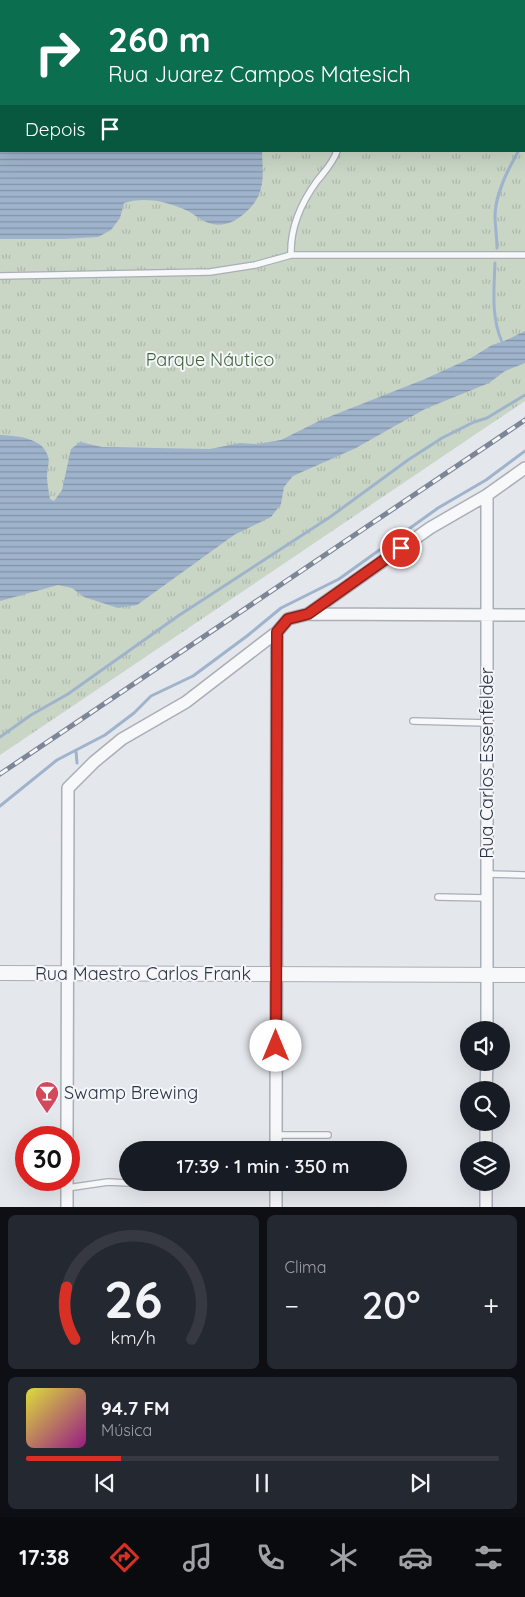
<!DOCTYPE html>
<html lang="pt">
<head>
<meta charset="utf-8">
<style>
	body { margin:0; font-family:Quicksand,sans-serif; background:#242831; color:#f1f3f6; height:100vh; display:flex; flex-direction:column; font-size:19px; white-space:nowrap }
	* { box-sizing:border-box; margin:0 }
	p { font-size:16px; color:#9ea1a6 }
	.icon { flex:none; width:28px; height:28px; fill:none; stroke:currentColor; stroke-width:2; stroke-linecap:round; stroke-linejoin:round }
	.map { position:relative; height:1207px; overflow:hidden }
	.side { display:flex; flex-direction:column; gap:8px; padding:8px; background:#0d0f14; flex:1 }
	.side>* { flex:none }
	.hud { position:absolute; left:0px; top:0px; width:525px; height:152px; box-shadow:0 5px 20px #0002; background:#0b6e4f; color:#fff; overflow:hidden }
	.controls { position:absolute; left:460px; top:1021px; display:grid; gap:10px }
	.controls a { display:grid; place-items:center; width:50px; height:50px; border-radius:50%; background:#171b24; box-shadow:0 5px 20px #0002; font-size:25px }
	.speed { position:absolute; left:15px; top:1126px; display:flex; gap:10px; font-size:25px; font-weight:700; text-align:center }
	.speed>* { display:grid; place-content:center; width:65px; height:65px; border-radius:50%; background:#171b24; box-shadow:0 5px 20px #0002; line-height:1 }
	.speed .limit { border:8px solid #d22; background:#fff; color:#111 }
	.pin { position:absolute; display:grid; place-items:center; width:42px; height:42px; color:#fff; margin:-21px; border:2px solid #fff; border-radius:50%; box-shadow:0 1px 5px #0007 }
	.me { position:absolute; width:55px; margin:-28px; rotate:0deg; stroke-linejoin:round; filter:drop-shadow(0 0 4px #0008) }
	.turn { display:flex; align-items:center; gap:18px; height:105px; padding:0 25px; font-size:22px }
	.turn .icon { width:65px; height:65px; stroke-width:2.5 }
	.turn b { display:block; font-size:35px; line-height:42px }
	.then { display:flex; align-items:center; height:48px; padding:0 25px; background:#0003; gap:10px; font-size:19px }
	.big { font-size:38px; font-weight:600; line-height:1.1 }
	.side .tile { flex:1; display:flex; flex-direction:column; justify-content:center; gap:8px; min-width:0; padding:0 18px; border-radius:8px; background:#242831 }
	.side .dial { align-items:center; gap:0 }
	.dial svg { height:130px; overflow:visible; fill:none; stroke:#363941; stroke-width:7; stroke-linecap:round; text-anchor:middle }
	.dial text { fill:#f1f3f6; stroke:none }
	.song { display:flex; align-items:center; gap:15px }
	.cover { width:60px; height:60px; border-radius:8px; background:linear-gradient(135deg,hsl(60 70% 55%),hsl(310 70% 35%)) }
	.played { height:5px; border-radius:2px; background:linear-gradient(90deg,#d93025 20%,#363941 20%) }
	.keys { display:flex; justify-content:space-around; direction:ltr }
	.heat { display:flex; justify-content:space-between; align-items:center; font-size:28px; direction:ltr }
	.side .tiles { flex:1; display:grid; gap:8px; grid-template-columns:1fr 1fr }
	.tile:last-child { grid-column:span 2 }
	.trip { position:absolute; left:119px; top:1141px; width:288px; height:50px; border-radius:25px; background:#171b24; box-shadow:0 5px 20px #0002; font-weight:600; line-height:50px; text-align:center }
	.menu { display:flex; height:80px; justify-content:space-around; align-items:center; background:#090b0e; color:#9ea1a6 }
	.menu .icon { width:35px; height:35px }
	.menu .active { color:#d93025 }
	.menu b { font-size:22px; color:#f1f3f6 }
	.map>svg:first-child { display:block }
	.park { fill:url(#park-tufts); fill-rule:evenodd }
	.water { fill:url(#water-rules) }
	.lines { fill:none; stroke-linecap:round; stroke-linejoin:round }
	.stream { stroke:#9fb4cc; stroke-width:3 }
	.service-casing { stroke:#a9aeb7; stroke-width:8 }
	.minor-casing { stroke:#a9aeb7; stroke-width:14 }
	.tertiary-casing { stroke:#a9aeb7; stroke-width:16 }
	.service { stroke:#f7f8fa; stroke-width:5.5 }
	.minor { stroke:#f7f8fa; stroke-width:11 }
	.tertiary { stroke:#f7f8fa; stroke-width:14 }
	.rail-casing { stroke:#7d8696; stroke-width:5 }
	.rail { stroke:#f4f6f9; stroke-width:3; stroke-dasharray:9; stroke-linecap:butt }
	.route-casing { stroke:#8d1f18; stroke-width:12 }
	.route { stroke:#d93025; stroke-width:9 }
	.labels { text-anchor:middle; stroke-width:4; stroke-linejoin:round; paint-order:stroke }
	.park-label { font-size:18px; fill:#3f6138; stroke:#f4f6f9 }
	.street-label { font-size:18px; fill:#2b3445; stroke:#f4f6f9 }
	.poi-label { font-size:18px; fill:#2b3445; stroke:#f4f6f9; text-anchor:start }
</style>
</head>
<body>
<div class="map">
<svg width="525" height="1207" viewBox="0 0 525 1207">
	<defs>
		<pattern id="park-tufts" width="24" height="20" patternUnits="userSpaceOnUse" patternTransform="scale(1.25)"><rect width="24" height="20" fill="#c9d6c5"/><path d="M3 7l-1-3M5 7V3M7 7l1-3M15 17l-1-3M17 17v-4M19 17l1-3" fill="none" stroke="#adb8ab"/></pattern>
		<pattern id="water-rules" width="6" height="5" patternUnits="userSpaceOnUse" patternTransform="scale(1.25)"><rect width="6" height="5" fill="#9fb4cc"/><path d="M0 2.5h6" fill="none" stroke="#8293a7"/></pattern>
	</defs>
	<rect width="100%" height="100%" fill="#e4e7ec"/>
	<path class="park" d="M 0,0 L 525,0 L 525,401 L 0,755 ZM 1,1 L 524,1 L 524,151 L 1,151 Z"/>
	<path class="water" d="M 0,0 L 254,0 L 254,1 L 1,1 L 1,151 L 262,151 C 263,176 266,194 246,212 C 234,223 220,229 204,221 C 199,219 194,214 188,211 C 169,202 145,196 124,203 L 120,218 L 111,230 L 98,237 L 64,239 L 0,239 Z
		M 525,331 L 525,363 L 505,371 L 489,383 L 425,409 L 356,448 L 293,476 L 284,487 L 281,504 L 271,517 L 234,535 L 137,605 L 118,608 L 84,597 L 72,588 L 58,585 L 0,601 L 0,435 C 16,436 42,437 48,456 C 50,462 47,470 47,476 C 47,484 49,492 50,499 L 54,501 L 62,490 L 71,449 L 80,442 L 102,447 L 210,449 L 240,443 L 257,444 L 281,440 L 321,420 L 425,379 L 471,358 L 492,345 L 502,342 Z"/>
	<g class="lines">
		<path class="stream" d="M 497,248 C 497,237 495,226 495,216 C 495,196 508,169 518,152
			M 495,263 C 494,290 491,317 502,342
			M 0,737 L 31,715 L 68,694 L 178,616 L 330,517 L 408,460 L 442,438 L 474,422 L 487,418 L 525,395
			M 76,751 L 77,763
			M 0,806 L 57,760 L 105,735 L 134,713 L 151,696 L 193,676 L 247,636 L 281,608 L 339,579 L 438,508 L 486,480 L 525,451"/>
		<g class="service-casing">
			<path id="service" d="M 291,255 C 290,227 301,203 317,181 C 325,171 333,163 337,151
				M 0,276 L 210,272 L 255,265 L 291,255 L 525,255
				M 413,721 L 487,723
				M 487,874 L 525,875
				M 438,897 L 487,898
				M 276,1135 L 328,1135
				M 67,1188 L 108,1182 L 150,1184"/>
		</g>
		<g class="minor-casing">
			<path id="minor" d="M 308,614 L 525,615
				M 487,1030 L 487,495
				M 486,1090 L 487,1062
				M 67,1138 L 68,788 L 94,762 L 122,739 L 186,702 L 277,632 L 288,619 L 308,614 L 430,528 L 487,495 L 525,468
				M 276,1150 L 277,632
				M 486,1150 L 486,1122
				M 67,1207 L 67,1180
				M 276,1207 L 276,1182
				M 486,1207 L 486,1182"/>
		</g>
		<g class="tertiary-casing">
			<path id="tertiary" d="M 0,973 L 525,975"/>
		</g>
		<use href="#service" class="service"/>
		<use href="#minor" class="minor"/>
		<use href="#tertiary" class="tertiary"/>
		<g class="rail-casing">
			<path id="rail" d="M 0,774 L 525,420"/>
		</g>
		<use href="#rail" class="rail"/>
	</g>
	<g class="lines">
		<g class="route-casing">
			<path id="route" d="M 276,1046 L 277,632 L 288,619 L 308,614 L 401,548"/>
		</g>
		<use href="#route" class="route"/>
	</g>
	<defs>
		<g id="bar-pin" transform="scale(1.25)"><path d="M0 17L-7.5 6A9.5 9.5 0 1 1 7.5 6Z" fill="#d1495b" stroke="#f4f6f9"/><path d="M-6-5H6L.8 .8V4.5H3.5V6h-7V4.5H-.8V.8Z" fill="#fff"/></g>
	</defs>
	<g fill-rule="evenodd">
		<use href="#bar-pin" x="47" y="1093"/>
	</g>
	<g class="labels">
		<g class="park-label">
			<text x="210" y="366">Parque Náutico</text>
		</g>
		<g class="street-label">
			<text transform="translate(487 763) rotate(-90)" y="6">Rua Carlos Essenfelder</text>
			<text x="143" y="980">Rua Maestro Carlos Frank</text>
		</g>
		<g class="poi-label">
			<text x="64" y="1099">Swamp Brewing</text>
		</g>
	</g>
</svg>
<div class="controls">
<a><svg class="icon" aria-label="sound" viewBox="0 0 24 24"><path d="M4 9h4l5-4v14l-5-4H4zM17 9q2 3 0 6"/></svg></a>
<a><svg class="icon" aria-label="search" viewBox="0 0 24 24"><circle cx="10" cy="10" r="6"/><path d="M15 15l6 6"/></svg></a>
<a><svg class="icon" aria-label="layers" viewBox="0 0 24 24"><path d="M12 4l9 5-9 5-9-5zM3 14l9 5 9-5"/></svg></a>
</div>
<div class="speed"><div class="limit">30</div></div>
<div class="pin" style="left:401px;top:548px;background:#d93025"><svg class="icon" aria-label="arrive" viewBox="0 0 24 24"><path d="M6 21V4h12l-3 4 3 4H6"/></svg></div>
<svg class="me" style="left:276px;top:1046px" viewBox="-20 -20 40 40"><circle r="19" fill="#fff"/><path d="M0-13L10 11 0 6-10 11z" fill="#d93025"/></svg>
<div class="trip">17:39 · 1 min · 350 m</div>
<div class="hud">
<div class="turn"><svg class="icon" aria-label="right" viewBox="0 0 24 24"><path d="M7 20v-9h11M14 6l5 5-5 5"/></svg><div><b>260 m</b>Rua Juarez Campos Matesich</div></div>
<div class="then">Depois<svg class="icon" aria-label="arrive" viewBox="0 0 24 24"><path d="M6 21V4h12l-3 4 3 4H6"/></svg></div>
</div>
</div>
<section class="side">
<div class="tiles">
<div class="tile dial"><svg viewBox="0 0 100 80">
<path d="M14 69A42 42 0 1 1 86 69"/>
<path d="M14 69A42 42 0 0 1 9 37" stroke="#d93025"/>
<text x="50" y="56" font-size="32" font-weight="700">26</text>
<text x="50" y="72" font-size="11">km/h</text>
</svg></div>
<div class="tile"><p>Clima</p>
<div class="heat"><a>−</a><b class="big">20°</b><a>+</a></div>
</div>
<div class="tile">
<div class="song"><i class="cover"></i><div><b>94.7 FM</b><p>Música</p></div></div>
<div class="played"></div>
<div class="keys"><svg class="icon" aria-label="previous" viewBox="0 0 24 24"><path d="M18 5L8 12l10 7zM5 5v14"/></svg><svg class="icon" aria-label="pause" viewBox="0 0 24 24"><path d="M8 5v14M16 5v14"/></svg><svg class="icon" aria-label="next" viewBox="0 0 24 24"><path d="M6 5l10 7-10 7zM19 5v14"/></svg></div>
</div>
</div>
</section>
<nav class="menu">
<b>17:38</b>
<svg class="icon active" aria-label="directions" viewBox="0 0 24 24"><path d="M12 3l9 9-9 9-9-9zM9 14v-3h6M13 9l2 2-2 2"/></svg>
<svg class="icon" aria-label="music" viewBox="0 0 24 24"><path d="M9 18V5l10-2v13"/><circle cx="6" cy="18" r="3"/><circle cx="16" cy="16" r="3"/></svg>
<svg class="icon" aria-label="phone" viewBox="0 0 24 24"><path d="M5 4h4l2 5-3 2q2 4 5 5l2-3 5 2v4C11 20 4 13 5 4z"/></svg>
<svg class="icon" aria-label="climate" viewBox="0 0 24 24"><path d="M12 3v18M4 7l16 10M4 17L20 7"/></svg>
<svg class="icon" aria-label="car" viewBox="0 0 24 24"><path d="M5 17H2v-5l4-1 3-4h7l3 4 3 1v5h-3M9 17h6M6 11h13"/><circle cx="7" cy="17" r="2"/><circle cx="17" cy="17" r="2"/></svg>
<svg class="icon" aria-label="filters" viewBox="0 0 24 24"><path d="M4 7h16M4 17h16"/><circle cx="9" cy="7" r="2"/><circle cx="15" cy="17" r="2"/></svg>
</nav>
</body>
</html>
